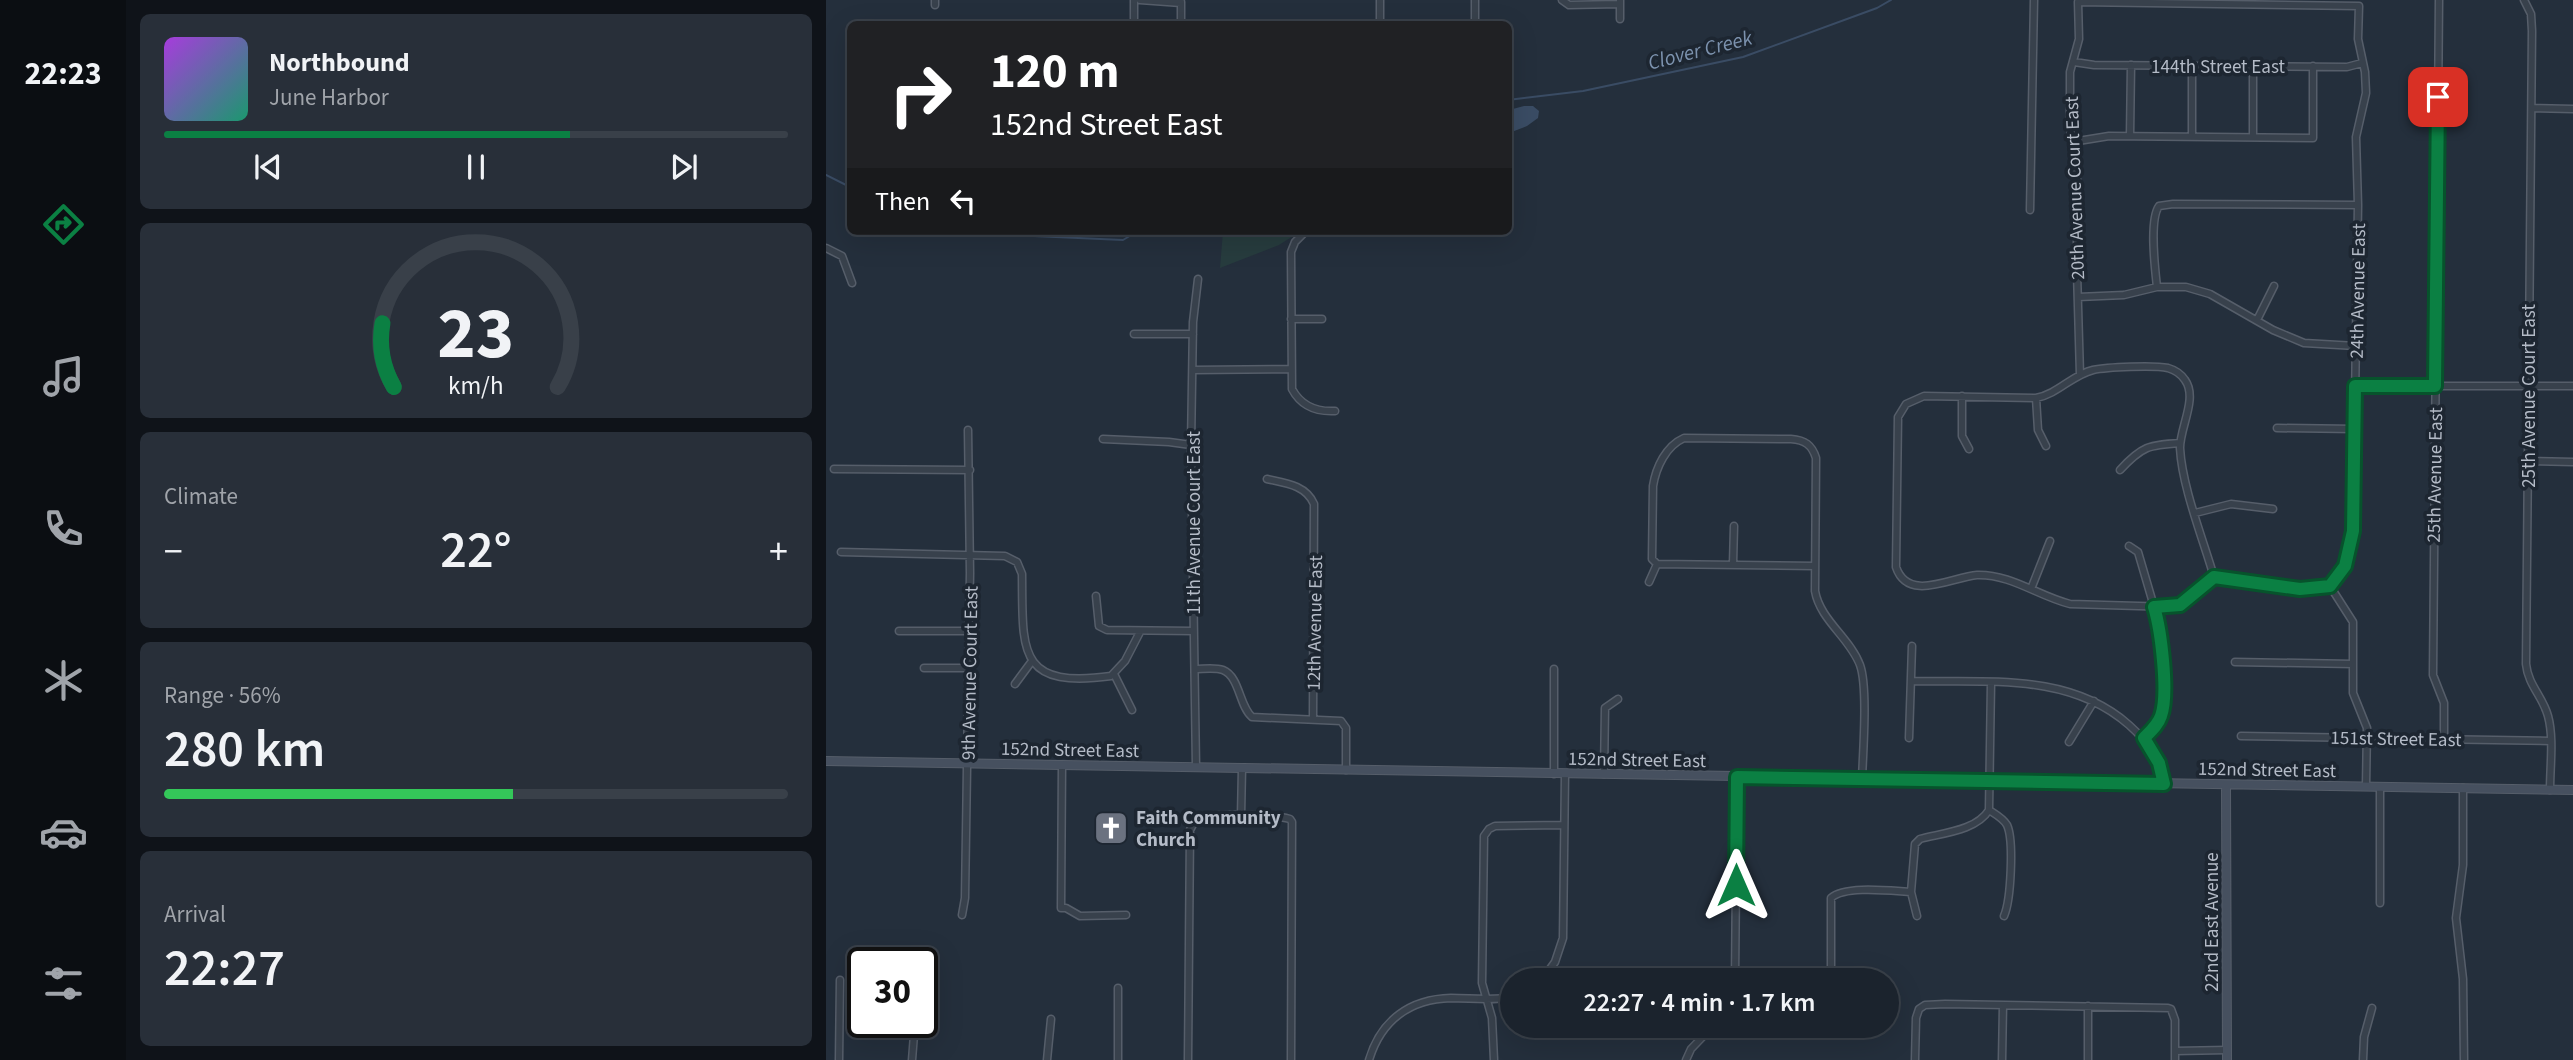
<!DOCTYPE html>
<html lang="en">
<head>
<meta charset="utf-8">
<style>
	body { margin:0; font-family:"Source Sans 3",sans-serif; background:#282f39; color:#f1f3f6; height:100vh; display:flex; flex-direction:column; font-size:26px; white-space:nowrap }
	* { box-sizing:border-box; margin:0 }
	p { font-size:23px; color:#a0a4aa }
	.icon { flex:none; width:38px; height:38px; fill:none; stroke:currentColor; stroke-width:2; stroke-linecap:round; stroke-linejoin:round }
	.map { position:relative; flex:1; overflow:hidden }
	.drawer { display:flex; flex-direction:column; gap:14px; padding:14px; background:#0f1319; width:700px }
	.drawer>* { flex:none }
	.hud { position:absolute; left:21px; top:21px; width:665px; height:214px; border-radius:10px; box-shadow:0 7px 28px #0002,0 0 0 2px #394049; background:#202124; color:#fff; overflow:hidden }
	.speed { position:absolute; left:21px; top:947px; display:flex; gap:14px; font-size:35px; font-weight:700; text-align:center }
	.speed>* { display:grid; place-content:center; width:91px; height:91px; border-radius:50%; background:#1b232d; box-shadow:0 7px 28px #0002,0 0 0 2px #394049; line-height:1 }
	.speed .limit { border:4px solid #111; border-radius:10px; background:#fff; color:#111 }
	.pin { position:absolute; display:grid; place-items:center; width:60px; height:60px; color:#fff; margin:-30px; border-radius:14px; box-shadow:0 4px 10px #0006 }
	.me { position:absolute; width:77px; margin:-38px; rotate:0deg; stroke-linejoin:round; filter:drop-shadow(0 0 5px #0008) }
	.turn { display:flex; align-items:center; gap:24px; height:147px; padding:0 28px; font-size:32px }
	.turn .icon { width:91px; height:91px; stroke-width:2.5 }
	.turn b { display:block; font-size:49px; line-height:60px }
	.then { display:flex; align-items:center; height:66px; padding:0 28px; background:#0003; gap:14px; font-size:26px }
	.big { font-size:52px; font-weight:600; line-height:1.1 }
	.drawer .card { flex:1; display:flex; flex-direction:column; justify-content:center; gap:10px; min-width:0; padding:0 24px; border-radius:10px; background:#282f39 }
	.drawer .dial { align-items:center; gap:0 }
	.dial svg { height:182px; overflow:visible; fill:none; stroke:#394049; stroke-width:7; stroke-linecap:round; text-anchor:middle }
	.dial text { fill:#f1f3f6; stroke:none }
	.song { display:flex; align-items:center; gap:21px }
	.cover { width:84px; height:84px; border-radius:10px; background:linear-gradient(135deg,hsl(280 70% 55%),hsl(160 70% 35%)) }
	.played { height:7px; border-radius:4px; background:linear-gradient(90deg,#0b8043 65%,#394049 65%) }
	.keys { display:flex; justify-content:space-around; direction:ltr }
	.heat { display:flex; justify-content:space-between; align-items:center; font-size:38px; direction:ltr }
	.charge { height:10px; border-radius:5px; background:linear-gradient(90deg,#34c759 56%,#394049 0) }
	.trip { position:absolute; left:674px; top:968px; width:399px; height:70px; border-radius:35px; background:#1b232d; box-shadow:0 7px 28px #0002,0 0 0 2px #394049; font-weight:600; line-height:70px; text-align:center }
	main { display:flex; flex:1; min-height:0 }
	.dock { display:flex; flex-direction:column; width:126px; justify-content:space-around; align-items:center; background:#0b0e12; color:#a0a4aa }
	.dock .icon { width:49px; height:49px }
	.dock .active { color:#0b8043 }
	.dock b { font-size:32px; color:#f1f3f6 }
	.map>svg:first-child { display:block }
	.green { fill:#273c3e }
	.water { fill:#3a4c64 }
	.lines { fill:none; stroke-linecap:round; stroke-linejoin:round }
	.stream { stroke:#3a4c64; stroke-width:2 }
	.street-casing { stroke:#565e6a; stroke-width:9 }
	.secondary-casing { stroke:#565e6a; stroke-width:10 }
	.street { stroke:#38414c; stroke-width:6 }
	.secondary { stroke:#46505f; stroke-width:8 }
	.route-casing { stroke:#07532c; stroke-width:18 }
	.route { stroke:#0b8043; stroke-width:12 }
	.labels { text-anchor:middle; stroke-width:7; stroke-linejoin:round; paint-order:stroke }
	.street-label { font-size:19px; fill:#b4bbc7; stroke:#1d2631 }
	.poi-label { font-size:19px; font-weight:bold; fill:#b4bbc7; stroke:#1d2631; text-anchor:start }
	.water-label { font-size:21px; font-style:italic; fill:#7c92ae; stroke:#1d2631 }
</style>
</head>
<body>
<main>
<nav class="dock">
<b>22:23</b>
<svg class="icon active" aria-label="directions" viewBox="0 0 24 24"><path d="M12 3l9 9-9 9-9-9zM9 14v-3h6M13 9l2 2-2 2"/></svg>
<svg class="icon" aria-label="music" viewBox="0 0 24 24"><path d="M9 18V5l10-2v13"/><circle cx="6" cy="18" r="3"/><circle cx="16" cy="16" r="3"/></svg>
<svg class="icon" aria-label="phone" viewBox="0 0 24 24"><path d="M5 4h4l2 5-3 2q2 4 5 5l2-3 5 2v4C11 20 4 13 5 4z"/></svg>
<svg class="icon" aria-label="climate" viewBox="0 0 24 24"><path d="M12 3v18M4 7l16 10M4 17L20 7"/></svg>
<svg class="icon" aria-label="car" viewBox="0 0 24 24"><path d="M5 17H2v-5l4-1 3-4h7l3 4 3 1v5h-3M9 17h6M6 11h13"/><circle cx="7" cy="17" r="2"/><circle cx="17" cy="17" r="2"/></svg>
<svg class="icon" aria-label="filters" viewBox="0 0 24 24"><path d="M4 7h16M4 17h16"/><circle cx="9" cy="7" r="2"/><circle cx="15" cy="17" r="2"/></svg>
</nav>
<section class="drawer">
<div class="card">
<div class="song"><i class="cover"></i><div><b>Northbound</b><p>June Harbor</p></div></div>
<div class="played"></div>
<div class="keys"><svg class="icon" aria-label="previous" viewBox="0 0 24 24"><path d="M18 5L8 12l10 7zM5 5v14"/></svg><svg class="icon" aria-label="pause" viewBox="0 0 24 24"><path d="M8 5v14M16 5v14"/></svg><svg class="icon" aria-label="next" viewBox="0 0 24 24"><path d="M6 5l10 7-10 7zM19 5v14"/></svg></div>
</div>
<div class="card dial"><svg viewBox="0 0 100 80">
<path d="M14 69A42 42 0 1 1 86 69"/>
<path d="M14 69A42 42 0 0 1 9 41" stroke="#0b8043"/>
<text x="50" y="56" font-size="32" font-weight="700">23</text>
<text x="50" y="72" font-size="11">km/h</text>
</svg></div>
<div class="card"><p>Climate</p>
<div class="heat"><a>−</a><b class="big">22°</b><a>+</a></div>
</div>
<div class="card"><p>Range · 56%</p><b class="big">280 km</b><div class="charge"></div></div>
<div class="card"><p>Arrival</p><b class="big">22:27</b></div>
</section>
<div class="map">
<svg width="1747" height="1060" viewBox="0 0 1747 1060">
	<rect width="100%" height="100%" fill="#242f3c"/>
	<path class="green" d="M 397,231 L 475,231 L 453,245 L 394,268 Z"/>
	<path class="water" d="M 698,106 L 707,106 L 713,111 L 712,118 L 701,126 L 683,133 L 683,110 Z"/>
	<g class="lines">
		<path class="stream" d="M 682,100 L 757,91 L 917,57 L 1051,8 L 1065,0
			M 0,175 L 24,187
			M 135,231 L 143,233 L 297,240 L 312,231"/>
		<g class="street-casing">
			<path id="street" d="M 308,0 L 308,24
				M 314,0 L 355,3
				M 649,0 L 649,24
				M 736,0 L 743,5 L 793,4
				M 794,0 L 794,19
				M 1613,0 L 1607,675 L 1618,703 L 1618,738
				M 1698,0 L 1705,14 L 1706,31 L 1700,664 C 1702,685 1717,697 1722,716 C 1728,738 1724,766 1724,790
				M 355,2 L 355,24
				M 109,5 L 109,0
				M 554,24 L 554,0
				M 1248,62 L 1268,65 L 1521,67 L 1536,63
				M 1427,66 L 1427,137
				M 1706,108 L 1747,109
				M 1304,136 L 1305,65
				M 1366,137 L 1366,65
				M 1246,142 L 1283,136 L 1487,138 L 1487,66
				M 1204,210 L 1208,0
				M 480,231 L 469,242 L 465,252 L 466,389 C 475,406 490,412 509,411
				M 0,248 L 16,256 L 26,283
				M 1331,287 C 1329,269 1323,220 1333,206 L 1347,204 L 1532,205
				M 1252,297 L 1298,295 L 1331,287 L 1360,287 L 1384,294 L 1447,330 L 1478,343 L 1530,346
				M 465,319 L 496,319
				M 1431,320 L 1448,286
				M 308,334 L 367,334
				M 367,370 L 465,369
				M 1254,375 L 1251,272 L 1251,179 L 1244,128 L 1244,72 L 1253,39 L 1252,2 L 1533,6 L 1532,39 L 1539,72 L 1540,93 L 1530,137 L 1532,205 L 1527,531 L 1519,566 L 1504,586 L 1474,589 L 1388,577 L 1360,601 L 1347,607 L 1244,604 C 1212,596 1185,574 1151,575 C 1126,577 1082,603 1070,567 L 1072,417 L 1080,404 L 1098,396 L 1210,398 C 1232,394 1246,375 1267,370 C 1281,367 1328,365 1342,368 C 1349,370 1355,374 1359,380 C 1372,398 1354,427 1354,448 C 1356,487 1377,539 1388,577
				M 1529,386 L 1747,386
				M 1136,396 L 1136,436 L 1143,449
				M 1210,398 L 1212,430 L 1220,446
				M 1451,428 L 1529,429
				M 277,439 L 343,442 L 365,445
				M 1701,461 L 1747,462
				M 8,469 L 144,470
				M 1294,470 C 1316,446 1323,445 1354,443
				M 441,479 C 459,483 480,485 488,504 L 487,719
				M 1369,513 L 1405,504 L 1447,509
				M 1303,546 L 1312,552 L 1334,627 L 1336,643 L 1336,712 L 1332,723 L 1318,738
				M 15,552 L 179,556 L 191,562 L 196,574 C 197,650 190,689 285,676 L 299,661 L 314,632
				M 831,564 L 826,559 L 827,486 C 830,467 840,446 858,438 L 965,439 C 979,440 986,445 990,458 L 989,591 C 994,620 1024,638 1034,665 C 1042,687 1037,752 1036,779
				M 831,564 L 989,566
				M 907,564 L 908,526
				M 823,582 L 831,564
				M 1504,586 L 1527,622 L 1527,693 L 1541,728 L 1540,786
				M 1205,589 L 1224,541
				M 270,596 L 273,626 L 281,630 L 367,631
				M 73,631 L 144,631
				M 1409,662 L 1527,664
				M 98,668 L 143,668
				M 369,669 C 377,669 389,667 397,670 C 414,677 413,706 426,717 L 515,721 L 520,728 L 520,770
				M 288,674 L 306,710
				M 1087,681 C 1161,683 1243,672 1303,725 C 1322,742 1333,758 1338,784
				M 189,684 L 206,661
				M 1415,736 L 1724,741
				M 1083,738 L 1086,646
				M 1243,742 L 1268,701
				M 236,765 L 235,908 L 240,908 L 254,916 L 300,915
				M 370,767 L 365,445 L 367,322 L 372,279
				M 728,774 L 728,669
				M 778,774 L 779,708 L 792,699
				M 1637,788 L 1637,865 L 1630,918 L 1637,979 L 1638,1060
				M 1163,810 L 1165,683
				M 1163,810 C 1169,814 1177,818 1181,825 C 1188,840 1185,900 1178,916
				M 415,816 L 416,768
				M 1554,903 L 1554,787
				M 136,915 L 139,898 L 144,573 L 142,430
				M 1091,916 L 1085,892 L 1089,844 L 1094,839 C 1116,833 1150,831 1163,810
				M 716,980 L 729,962 L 737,938 L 739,774
				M 909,980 L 911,777
				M 1005,980 L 1005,898 C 1019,885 1066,891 1085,892
				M 292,988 L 292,1060
				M 1349,1051 L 1401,1050
				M 13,1060 L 14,980
				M 86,1060 L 89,1022
				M 221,1060 L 225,1019
				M 362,1060 L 364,830 L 371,817 C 392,814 444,814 464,819 L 466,822 L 465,1060
				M 543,1060 C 555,1020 584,999 625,998 C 645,998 666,1001 686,997
				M 668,1060 L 666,1018 L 656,983 L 658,836 L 663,829 L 669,826 L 738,825
				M 860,1060 L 865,1049 L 887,1026
				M 1089,1060 L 1090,1018 L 1093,1009 L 1099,1005 L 1119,1004 L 1342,1008 L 1345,1009 L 1349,1020 L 1349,1060
				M 1176,1060 L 1177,1005
				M 1262,1060 L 1262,1006
				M 1537,1060 L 1538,1037 L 1546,1008"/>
		</g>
		<g class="secondary-casing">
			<path id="secondary" d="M 0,761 L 1747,790
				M 1400,785 L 1401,1060"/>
		</g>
		<use href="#street" class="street"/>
		<use href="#secondary" class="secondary"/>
	</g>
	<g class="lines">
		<g class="route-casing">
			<path id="route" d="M 910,885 L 911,777 L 1338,784 L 1333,763 L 1318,738 C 1325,731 1332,725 1335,716 C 1343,694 1335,630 1328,607 L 1354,605 L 1388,577 L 1474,589 L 1504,586 L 1519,566 L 1527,531 L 1529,386 L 1609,386 L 1612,97"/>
		</g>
		<use href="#route" class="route"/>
	</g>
	<defs>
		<g id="church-square" transform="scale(1.75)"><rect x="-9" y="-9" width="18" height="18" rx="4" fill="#6b7280" stroke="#1d2631"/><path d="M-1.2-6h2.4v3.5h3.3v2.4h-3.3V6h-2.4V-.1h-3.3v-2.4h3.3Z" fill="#fff"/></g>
	</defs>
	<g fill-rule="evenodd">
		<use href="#church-square" x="285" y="828"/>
	</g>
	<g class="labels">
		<g class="street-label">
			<text x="1392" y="73">144th Street East</text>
			<text transform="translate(1248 188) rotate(-92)" y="7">20th Avenue Court East</text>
			<text transform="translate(1531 291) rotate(-89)" y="7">24th Avenue East</text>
			<text transform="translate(1702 396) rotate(-90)" y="7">25th Avenue Court East</text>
			<text transform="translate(1608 475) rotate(-89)" y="7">25th Avenue East</text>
			<text transform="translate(367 523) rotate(-90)" y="7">11th Avenue Court East</text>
			<text transform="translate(488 623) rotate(-89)" y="7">12th Avenue East</text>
			<text transform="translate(143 673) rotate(-89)" y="7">9th Avenue Court East</text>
			<text transform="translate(1570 738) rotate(1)" y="7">151st Street East</text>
			<text transform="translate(244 749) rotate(1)" y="7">152nd Street East</text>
			<text transform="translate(811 759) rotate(1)" y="7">152nd Street East</text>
			<text transform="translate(1441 769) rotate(1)" y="7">152nd Street East</text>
			<text transform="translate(1385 922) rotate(-90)" y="7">22nd East Avenue</text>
		</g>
		<g class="poi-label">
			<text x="310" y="824">Faith Community<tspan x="310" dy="22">Church</tspan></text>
		</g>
		<g class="water-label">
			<text transform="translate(874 50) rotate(-14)" y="7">Clover Creek</text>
		</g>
	</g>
</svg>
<div class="speed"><div class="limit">30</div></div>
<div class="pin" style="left:1612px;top:97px;background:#d93025"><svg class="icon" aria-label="arrive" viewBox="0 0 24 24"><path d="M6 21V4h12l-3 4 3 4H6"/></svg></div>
<svg class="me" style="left:910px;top:885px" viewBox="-20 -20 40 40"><path d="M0-17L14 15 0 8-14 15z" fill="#0b8043" stroke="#fff" stroke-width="4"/></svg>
<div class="trip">22:27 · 4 min · 1.7 km</div>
<div class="hud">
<div class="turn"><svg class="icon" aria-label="right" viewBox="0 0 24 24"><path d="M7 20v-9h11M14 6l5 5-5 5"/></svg><div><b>120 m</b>152nd Street East</div></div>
<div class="then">Then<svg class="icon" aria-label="left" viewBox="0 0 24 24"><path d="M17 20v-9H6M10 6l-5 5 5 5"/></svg></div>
</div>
</div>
</main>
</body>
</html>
